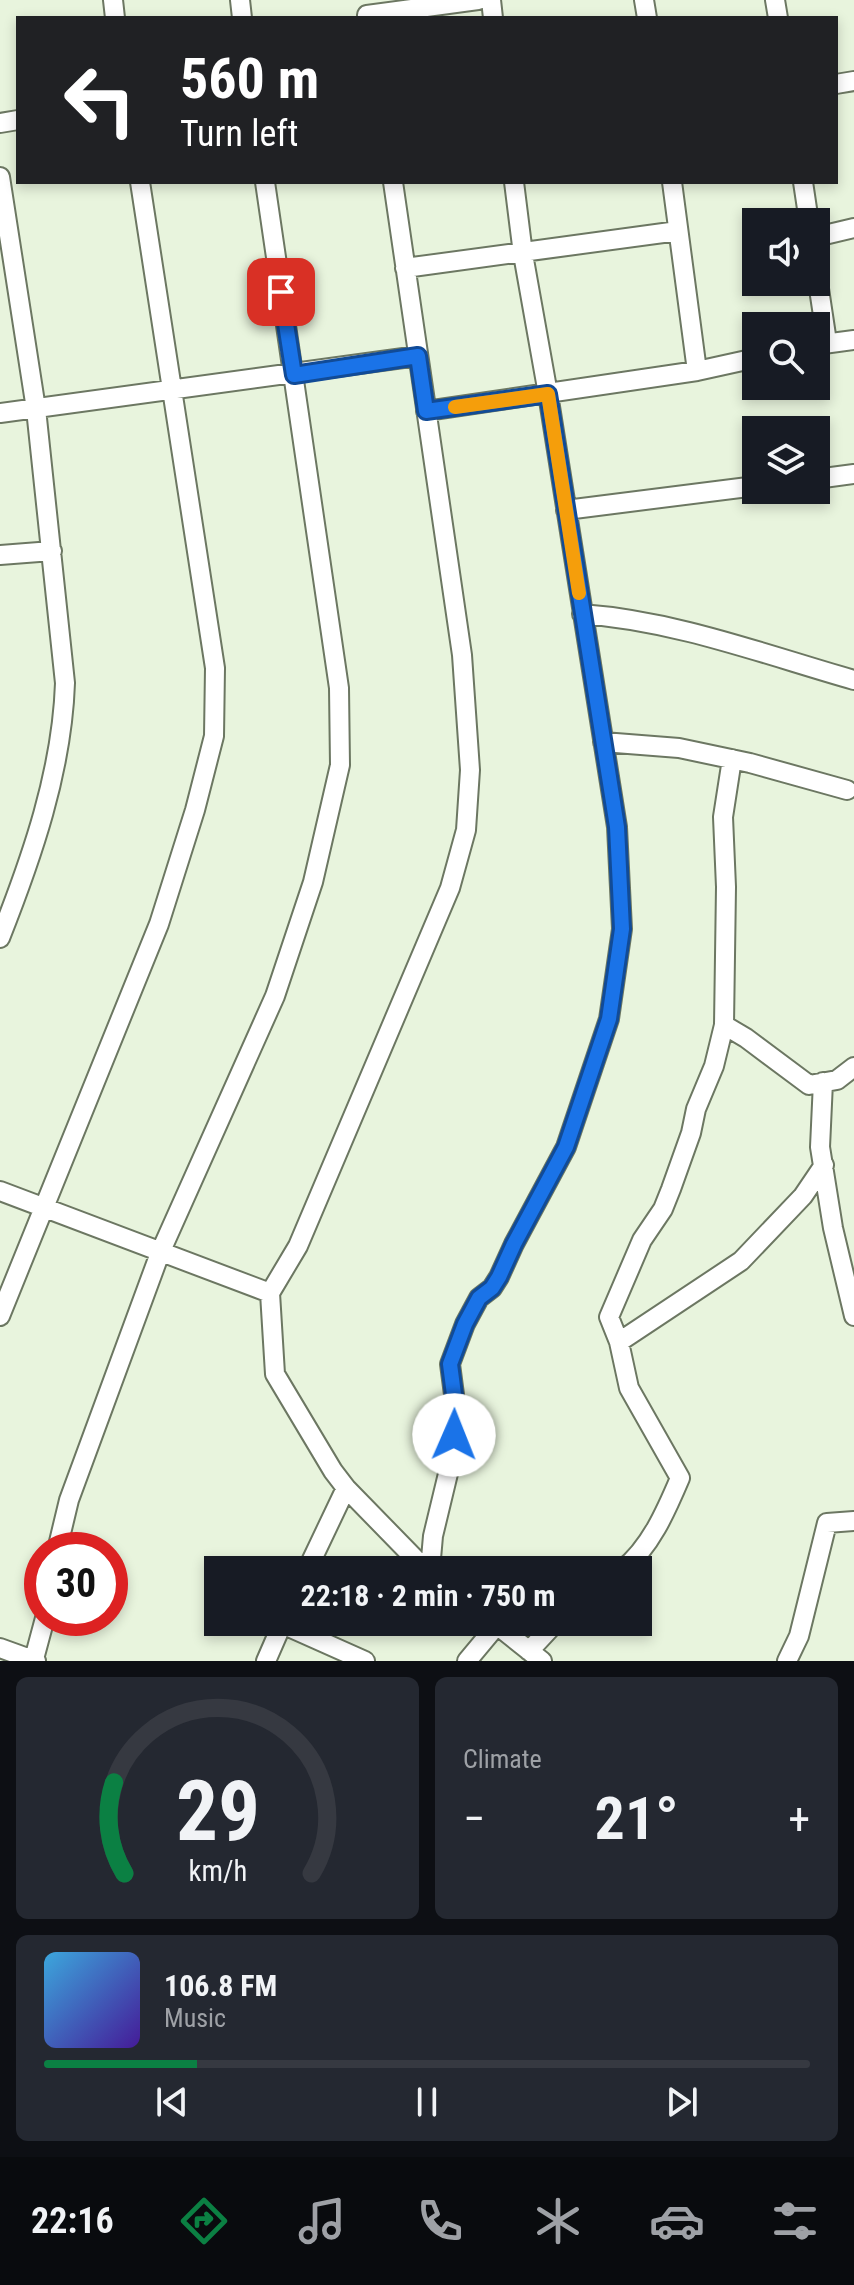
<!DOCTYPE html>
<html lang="en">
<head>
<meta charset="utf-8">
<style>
	body { margin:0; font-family:"Roboto Condensed",sans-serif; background:#242831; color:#f1f3f6; height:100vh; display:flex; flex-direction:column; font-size:30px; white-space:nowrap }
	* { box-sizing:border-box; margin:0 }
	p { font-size:26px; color:#9ea1a6 }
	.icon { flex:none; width:44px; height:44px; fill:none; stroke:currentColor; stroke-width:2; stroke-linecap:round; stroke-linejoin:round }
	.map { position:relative; height:1661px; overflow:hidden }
	.side { display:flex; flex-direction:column; gap:16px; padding:16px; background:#0d0f14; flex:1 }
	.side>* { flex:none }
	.top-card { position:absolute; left:16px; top:16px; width:822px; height:168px; border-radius:0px; box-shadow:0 4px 12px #0003; background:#202124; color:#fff; overflow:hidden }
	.fabs { position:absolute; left:742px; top:208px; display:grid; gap:16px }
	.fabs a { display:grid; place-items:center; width:88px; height:88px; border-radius:0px; background:#171b24; box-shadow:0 4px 12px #0003; font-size:40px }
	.speed { position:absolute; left:24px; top:1532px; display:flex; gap:16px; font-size:40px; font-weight:700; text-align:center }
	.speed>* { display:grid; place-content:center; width:104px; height:104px; border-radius:50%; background:#171b24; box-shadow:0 4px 12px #0003; line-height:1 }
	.speed .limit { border:12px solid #d22; background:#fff; color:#111 }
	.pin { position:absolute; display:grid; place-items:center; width:68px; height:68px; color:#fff; margin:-34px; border-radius:16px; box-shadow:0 4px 12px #0006 }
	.me { position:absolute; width:88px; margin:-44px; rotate:1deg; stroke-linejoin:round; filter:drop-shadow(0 0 6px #0008) }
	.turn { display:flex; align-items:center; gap:28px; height:168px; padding:0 32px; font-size:36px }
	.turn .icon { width:104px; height:104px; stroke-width:2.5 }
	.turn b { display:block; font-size:56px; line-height:68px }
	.big { font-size:60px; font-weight:700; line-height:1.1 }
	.side .widget { flex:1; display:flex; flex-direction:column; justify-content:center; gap:12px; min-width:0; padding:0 28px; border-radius:12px; background:#242831 }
	.side .dial { align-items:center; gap:0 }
	.dial svg { height:208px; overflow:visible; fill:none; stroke:#363941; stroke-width:7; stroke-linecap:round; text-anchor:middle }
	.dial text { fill:#f1f3f6; stroke:none }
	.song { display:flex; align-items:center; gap:24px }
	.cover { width:96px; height:96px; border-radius:12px; background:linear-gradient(135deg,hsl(200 70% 55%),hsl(260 70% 35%)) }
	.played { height:8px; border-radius:4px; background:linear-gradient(90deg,#0b8043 20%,#363941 20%) }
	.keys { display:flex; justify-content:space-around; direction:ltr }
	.heat { display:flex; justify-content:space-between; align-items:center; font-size:44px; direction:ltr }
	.side .tiles { flex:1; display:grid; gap:16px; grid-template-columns:1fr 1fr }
	.widget:last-child { grid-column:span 2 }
	.trip { position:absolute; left:204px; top:1556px; width:448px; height:80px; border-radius:0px; background:#171b24; box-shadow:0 4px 12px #0003; font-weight:700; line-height:80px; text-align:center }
	.menu { display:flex; height:128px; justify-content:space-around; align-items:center; background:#090b0e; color:#9ea1a6 }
	.menu .icon { width:56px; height:56px }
	.menu .active { color:#0b8043 }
	.menu b { font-size:36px; color:#f1f3f6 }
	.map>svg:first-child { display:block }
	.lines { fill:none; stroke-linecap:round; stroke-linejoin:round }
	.minor-casing { stroke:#6c7762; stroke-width:22 }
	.minor { stroke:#fff; stroke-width:18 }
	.route-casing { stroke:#114b97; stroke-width:20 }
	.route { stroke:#1a73e8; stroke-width:14 }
	.slow { stroke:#f59e0b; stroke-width:14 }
</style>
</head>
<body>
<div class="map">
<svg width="854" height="1661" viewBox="0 0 854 1661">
	<rect width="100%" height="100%" fill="#e8f4dd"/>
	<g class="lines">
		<g class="minor-casing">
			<path id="minor" d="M 113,0 L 115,18
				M 240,0 L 242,18
				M 491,0 L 493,18
				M 644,0 L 647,18
				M 775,0 L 778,18
				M 367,15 L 478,0
				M 836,84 L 854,81
				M 0,123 L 18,120
				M 0,177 L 36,409 L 65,683 C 62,771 32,857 0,938
				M 393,182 L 462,655 L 470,770 L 466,830 L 450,888 L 298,1246 L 270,1293 L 275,1374 L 333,1471 L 346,1488 L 426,1570
				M 672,182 L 697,371
				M 803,182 L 809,222
				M 816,237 L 854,228
				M 405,268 L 678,231
				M 816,269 L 827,342
				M 816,345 L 854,340
				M 426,411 L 697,371 L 756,358
				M 0,413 L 418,356
				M 816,479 L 854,474
				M 566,510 L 756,486
				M 0,555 L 52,551
				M 582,614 C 676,621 763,654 854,680
				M 603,742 L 679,748 L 750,763 L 847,790
				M 724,1025 L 746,1038 L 809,1085 L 837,1080 L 854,1067
				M 823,1082 L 820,1147 L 833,1228 L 854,1316
				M 0,1191 L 270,1293
				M 0,1316 L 159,924 L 195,810 L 214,736 L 215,668 L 140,182
				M 619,1342 L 609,1317 L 642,1240 L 663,1209 L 671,1189 L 691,1133 L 696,1109 L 714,1066 L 724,1025 L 726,887 L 723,817 L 732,759
				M 57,1550 L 69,1500 L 160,1253 L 275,996 L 313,882 L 340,765 L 339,688 L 265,182
				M 307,1570 L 346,1488
				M 430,1570 L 433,1536 L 452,1457 L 456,1410 L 450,1364 L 465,1324 L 479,1298 L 492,1288 L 499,1277 L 514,1244 L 566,1147 L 609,1019 L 622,929 L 617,827 L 548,394 L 523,254 L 514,182
				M 622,1570 C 650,1548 666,1511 680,1478 L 629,1388 L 619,1342 L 741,1261 L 803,1196 L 824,1165
				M 493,1622 L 542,1661
				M 282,1624 L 365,1661
				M 0,1648 L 36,1661
				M 529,1651 L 556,1622
				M 34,1659 L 45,1618
				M 266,1661 L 283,1622
				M 467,1661 L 497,1625
				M 787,1661 L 799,1636 L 827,1523 L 854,1521"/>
		</g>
		<use href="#minor" class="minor"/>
	</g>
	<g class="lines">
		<g class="route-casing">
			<path id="route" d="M 281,292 L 294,375 L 418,356 L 426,411 L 548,394 L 617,827 L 622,929 L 609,1019 L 566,1147 L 514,1244 L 499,1277 L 492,1288 L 479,1298 L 465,1324 L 450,1364 L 456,1410 L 454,1435"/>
		</g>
		<use href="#route" class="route"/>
		<path class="slow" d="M 455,407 L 548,394 L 579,593"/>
	</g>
</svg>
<div class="fabs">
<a><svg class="icon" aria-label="sound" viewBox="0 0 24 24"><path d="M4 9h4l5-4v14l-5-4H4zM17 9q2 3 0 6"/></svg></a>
<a><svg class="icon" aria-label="search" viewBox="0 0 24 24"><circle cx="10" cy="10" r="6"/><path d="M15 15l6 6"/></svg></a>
<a><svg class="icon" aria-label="layers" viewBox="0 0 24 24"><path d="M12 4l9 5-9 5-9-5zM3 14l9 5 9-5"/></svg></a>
</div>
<div class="speed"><div class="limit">30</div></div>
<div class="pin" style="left:281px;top:292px;background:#d93025"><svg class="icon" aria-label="arrive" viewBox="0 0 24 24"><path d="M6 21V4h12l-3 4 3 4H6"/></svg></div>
<svg class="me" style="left:454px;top:1435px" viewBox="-20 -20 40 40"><circle r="19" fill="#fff"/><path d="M0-13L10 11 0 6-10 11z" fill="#1a73e8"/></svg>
<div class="trip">22:18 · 2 min · 750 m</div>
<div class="top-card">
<div class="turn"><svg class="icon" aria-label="left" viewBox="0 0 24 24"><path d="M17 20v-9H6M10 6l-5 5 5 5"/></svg><div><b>560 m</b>Turn left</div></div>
</div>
</div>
<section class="side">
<div class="tiles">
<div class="widget dial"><svg viewBox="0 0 100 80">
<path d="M14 69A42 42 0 1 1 86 69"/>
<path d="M14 69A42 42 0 0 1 10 34" stroke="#0b8043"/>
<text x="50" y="56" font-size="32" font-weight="700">29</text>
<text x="50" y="72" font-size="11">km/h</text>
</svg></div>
<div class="widget"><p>Climate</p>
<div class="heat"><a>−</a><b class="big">21°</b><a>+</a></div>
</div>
<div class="widget">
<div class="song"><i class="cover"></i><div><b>106.8 FM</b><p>Music</p></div></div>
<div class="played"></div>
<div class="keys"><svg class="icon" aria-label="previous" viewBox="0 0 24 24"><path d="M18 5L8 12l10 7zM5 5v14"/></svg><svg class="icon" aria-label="pause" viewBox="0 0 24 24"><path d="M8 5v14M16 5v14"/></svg><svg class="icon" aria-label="next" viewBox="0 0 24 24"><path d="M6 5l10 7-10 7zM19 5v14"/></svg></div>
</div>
</div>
</section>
<nav class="menu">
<b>22:16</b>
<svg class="icon active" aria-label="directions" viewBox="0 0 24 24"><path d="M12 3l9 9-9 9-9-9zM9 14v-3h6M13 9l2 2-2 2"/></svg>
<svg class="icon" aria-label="music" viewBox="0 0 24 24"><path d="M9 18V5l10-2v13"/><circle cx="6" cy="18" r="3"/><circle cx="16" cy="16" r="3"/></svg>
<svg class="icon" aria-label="phone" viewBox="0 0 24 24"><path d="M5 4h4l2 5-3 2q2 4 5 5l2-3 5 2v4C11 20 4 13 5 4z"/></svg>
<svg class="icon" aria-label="climate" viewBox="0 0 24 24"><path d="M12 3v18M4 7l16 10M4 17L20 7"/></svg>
<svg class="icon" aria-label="car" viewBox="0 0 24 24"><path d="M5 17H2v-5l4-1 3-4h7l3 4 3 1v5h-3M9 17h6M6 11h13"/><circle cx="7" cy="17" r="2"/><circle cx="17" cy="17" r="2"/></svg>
<svg class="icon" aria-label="filters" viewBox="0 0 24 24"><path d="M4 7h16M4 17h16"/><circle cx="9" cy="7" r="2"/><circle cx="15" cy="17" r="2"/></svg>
</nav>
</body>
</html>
